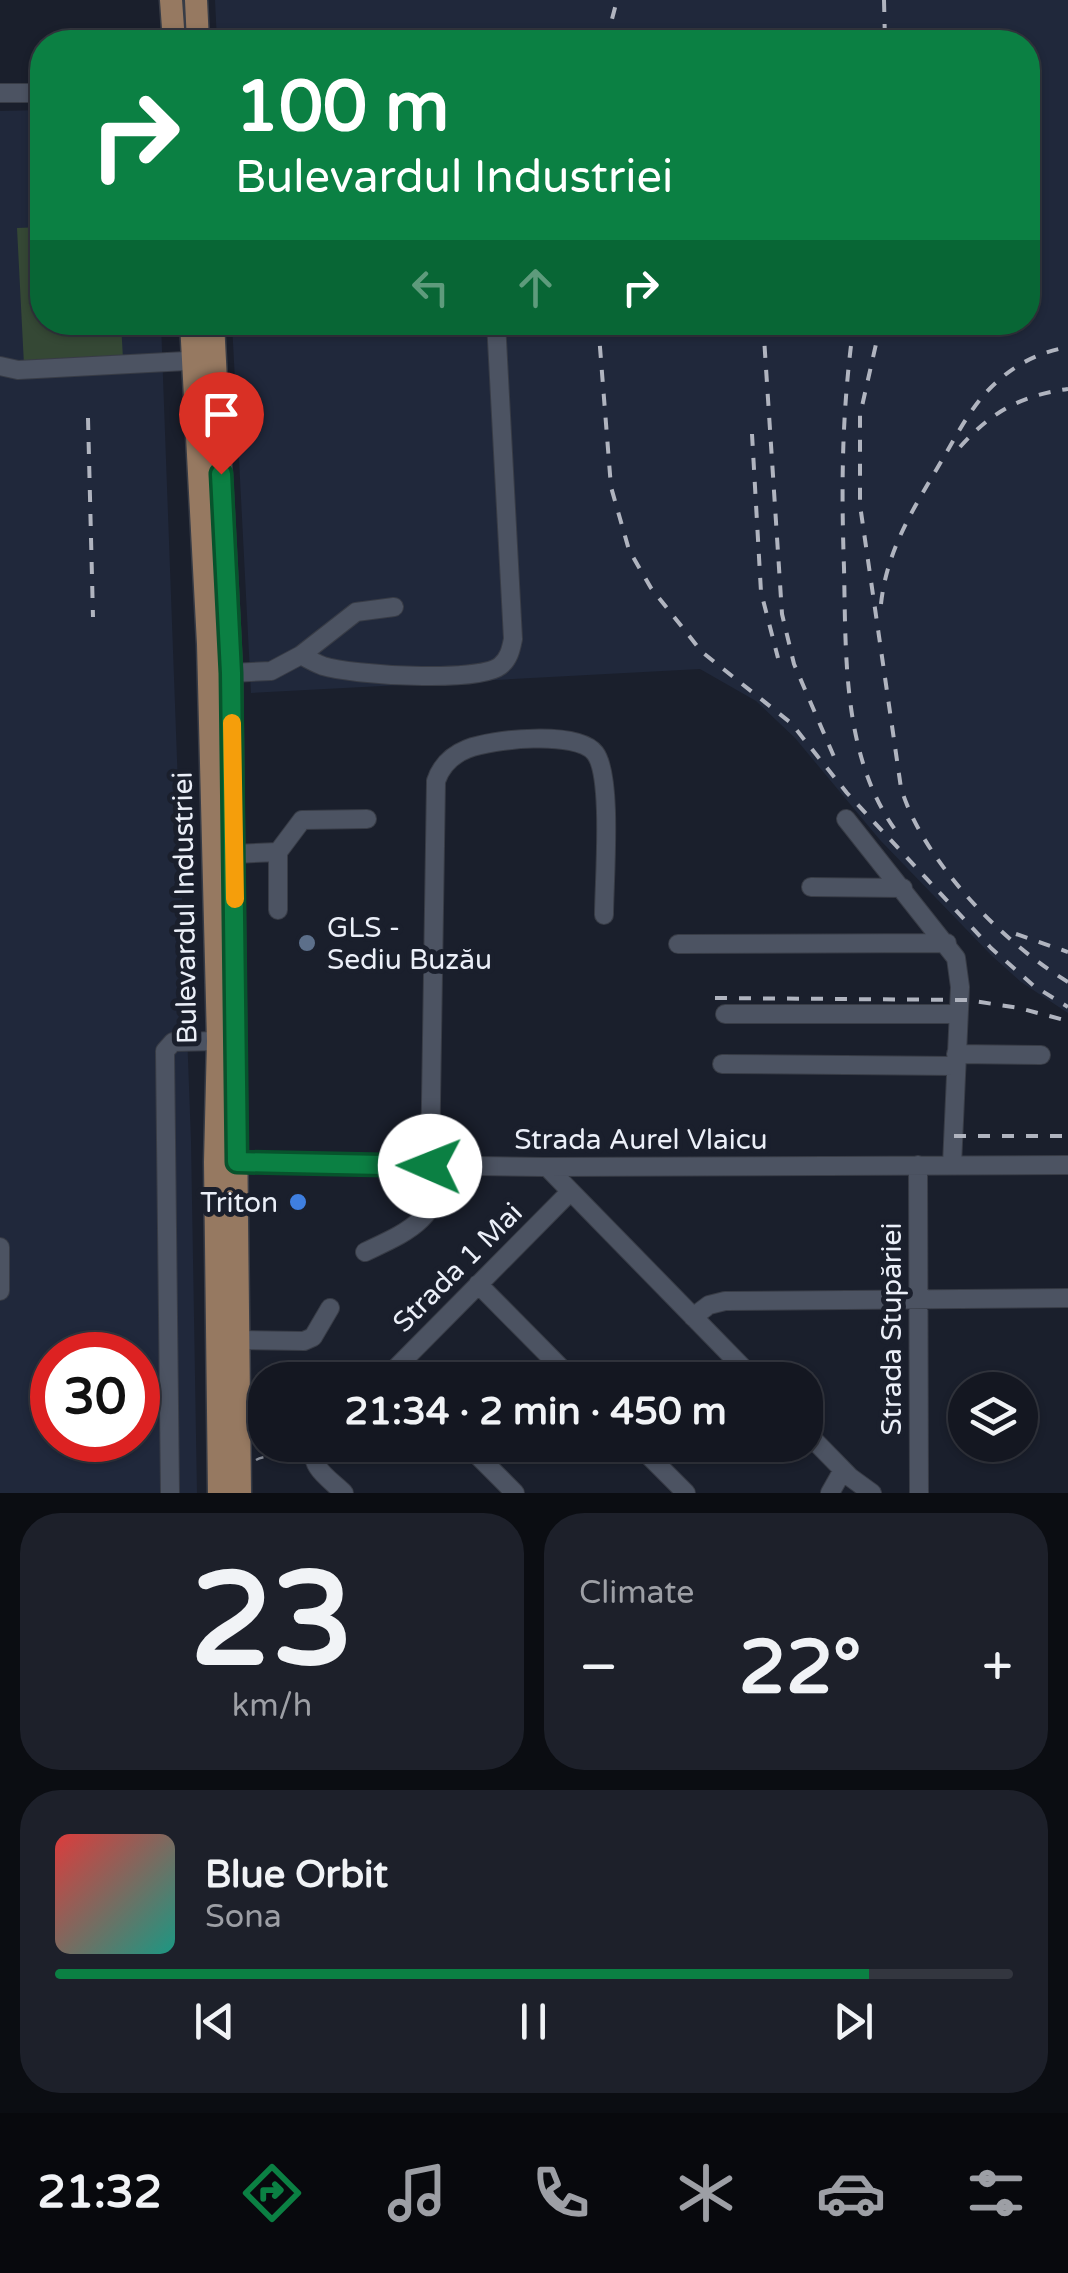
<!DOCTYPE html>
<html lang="en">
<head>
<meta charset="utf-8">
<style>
	body { margin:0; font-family:"Varela Round",sans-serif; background:#1d202a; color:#f1f3f6; height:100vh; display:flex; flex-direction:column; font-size:38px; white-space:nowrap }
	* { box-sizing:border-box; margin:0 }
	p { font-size:32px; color:#9d9fa5 }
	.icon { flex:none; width:55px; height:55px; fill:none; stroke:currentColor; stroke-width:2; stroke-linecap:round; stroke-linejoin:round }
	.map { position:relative; height:1493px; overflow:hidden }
	.side { display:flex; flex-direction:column; gap:20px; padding:20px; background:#0b0d12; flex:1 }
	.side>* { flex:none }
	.banner { position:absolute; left:30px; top:30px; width:1010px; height:305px; border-radius:40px; box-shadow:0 2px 8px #0004,0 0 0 2px #33363f; background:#0b8043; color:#fff; overflow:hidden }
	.controls { position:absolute; left:948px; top:1372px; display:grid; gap:20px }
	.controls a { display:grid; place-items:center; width:90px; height:90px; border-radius:50%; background:#141721; box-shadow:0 2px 8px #0004,0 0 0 2px #33363f; font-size:50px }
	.speed { position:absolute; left:30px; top:1332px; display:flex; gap:20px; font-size:50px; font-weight:700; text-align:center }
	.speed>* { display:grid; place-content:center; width:130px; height:130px; border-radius:50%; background:#141721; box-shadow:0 2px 8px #0004,0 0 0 2px #33363f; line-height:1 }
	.speed .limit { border:15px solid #d22; background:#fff; color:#111 }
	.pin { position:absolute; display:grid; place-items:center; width:85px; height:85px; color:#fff; margin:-102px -42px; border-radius:50% 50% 50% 0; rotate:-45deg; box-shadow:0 0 10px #0007 }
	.pin .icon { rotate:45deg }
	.me { position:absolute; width:110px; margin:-55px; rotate:271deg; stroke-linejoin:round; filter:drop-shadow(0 0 8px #0008) }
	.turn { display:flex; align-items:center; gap:35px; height:210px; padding:0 40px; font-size:45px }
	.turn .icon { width:130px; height:130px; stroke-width:2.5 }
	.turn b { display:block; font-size:70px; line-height:85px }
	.lanes { display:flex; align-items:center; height:95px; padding:0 40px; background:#0003; justify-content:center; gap:50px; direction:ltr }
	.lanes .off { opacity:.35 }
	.big { font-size:75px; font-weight:700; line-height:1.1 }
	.side .card { flex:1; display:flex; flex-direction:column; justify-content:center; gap:15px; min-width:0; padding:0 35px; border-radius:40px; background:#1d202a }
	.side .dial { align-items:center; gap:0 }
	.dial b { font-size:130px; line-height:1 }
	.song { display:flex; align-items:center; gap:30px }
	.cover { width:120px; height:120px; border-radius:15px; background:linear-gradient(135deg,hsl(0 70% 55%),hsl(170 70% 35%)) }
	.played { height:10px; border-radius:5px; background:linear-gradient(90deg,#0b8043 85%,#33363f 85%) }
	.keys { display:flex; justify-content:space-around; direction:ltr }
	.heat { display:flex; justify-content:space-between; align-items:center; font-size:55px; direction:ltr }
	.side .tiles { flex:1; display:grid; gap:20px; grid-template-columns:1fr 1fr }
	.card:last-child { grid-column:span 2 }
	.trip { position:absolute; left:248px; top:1362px; width:575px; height:100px; border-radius:40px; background:#141721; box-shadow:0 2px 8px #0004,0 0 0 2px #33363f; font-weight:700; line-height:100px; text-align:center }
	.dock { display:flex; height:160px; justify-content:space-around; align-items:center; background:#08090d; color:#9d9fa5 }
	.dock .icon { width:70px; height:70px }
	.dock .current { color:#0b8043 }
	.dock b { font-size:45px; color:#f1f3f6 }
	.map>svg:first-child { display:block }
	.built { fill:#20283b; fill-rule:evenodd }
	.green { fill:#354835 }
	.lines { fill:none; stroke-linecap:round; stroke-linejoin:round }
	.minor-casing { stroke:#383c46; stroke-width:20 }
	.major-casing { stroke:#383c46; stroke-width:25 }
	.path { stroke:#898e99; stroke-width:2.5; stroke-dasharray:8 8; stroke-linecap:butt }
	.minor { stroke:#4c5362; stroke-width:18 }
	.major { stroke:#967961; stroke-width:22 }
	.rail { stroke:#b0b4bf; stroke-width:4; stroke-dasharray:12 12; stroke-linecap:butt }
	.route-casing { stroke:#07532c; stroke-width:25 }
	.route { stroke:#0b8043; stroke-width:18 }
	.slow { stroke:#f59e0b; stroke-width:18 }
	.service-dot { fill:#5c6f8a; stroke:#1a1f2c; stroke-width:4 }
	.shop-dot { fill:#3f7fe0; stroke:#1a1f2c; stroke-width:4 }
	.labels { text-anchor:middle; stroke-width:10; stroke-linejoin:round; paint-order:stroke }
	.street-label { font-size:28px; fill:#ebeff8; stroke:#1a1f2c }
	.poi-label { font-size:28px; fill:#ebeff8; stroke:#1a1f2c; text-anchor:start }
</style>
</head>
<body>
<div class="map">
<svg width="1068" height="1493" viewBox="0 0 1068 1493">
	<rect width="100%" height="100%" fill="#1a1f2c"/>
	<path class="built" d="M 215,0 L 1068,0 L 1068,1013 L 1021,982 L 992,956 L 880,840 L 795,738 L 756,701 L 700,669 L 251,693 L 232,323 L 1028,322 L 1028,42 L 217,42 Z
		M 42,110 L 42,322 L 161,323 L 191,1141 L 197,1493 L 0,1493 L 0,111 ZM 52,1355 L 138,1355 L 138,1440 L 52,1440 Z"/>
	<path class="green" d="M 42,227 L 42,322 L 121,323 L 123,359 L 24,365 L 17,228 Z"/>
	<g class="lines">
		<g class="minor-casing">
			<path id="minor" d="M 0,93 L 42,93
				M 0,366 L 18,370 L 205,360
				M 301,655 C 308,659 315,663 323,666 C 351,675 478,683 500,666 C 509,659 511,649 513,639 L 496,322
				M 231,673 L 271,671 L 301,655 L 356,612 L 394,607
				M 846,819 L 956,958 L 960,987 L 952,1165
				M 278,852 L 278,910
				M 234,854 L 278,852 L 302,820 L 367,819
				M 811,887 L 903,888
				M 678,944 L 947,943
				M 725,1014 L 957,1014
				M 956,1054 L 1041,1055
				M 722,1064 L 955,1066
				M 224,1162 L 544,1167 L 1068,1165
				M 918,1165 L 919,1493
				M 430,1166 L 436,781 C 441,766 452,755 467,749 C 492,739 577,730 595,753 C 613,776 604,882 604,915
				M 547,1167 L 755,1380
				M 0,1247 L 0,1291
				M 365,1252 C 407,1232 440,1220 441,1166
				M 478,1284 L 573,1380
				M 693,1317 L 709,1305 L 725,1301 L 1068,1298
				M 238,1340 L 304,1341 L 313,1337 L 330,1308
				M 384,1380 L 569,1193
				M 805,1431 L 850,1477 L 872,1493
				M 317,1445 C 306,1466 330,1479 344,1493
				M 467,1445 L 515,1493
				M 638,1445 L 686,1493
				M 170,1493 L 165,1051 L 173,1042 L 218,1041
				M 830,1493 L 843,1470"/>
		</g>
		<g class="major-casing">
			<path id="major" d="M 171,0 L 174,42
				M 196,0 L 198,42
				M 191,322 L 208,644 L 218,1041 L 215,1162 L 219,1493
				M 213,322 L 231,673 L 240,1493"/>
		</g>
		<path class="path" d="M 256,1460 C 266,1454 287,1457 301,1455"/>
		<use href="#minor" class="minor"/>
		<use href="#major" class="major"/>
		<path class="rail" d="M 884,0 L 885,42
			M 606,42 L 617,0
			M 598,322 L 611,487 L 629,550 L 651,588 L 702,652 L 791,723 L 847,793 L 991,948 L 1034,986 L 1068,1007
			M 763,322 L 782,614 L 794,664 L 838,766
			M 854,322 C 842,409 841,481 844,568 C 846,657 842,760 899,835
			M 881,322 L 860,415 L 860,505 L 901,788 C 923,861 1003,943 1068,982
			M 88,418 L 93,617
			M 752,434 L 761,592 L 778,658
			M 960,447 C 991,412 1022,395 1068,389
			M 881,604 C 887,547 917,503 945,455 C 960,429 975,400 999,380 C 1019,362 1042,352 1068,347
			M 1016,934 L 1068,952
			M 715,998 L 967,1000 L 1019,1008 L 1068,1021
			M 954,1136 L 1068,1136"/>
	</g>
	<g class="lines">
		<g class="route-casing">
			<path id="route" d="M 221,474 L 231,673 L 237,1162 L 430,1166"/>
		</g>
		<use href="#route" class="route"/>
		<path class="slow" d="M 232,723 L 235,899"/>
	</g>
	<circle class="service-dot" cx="307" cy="943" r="10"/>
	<circle class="shop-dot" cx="298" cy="1202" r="10"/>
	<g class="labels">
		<g class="street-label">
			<text transform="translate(184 908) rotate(-91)" y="10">Bulevardul Industriei</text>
			<text x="641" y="1149">Strada Aurel Vlaicu</text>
			<text transform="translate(457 1267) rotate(-45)" y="10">Strada 1 Mai</text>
			<text transform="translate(891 1329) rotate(-90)" y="10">Strada Stupăriei</text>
		</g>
		<g class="poi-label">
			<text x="327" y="937">GLS -<tspan x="327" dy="32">Sediu Buzău</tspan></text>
			<text x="278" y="1212" text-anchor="end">Triton</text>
		</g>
	</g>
</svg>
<div class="controls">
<a><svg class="icon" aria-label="layers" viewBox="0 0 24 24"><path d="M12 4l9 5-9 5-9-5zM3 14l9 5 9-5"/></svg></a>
</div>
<div class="speed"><div class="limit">30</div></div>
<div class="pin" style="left:221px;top:474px;background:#d93025"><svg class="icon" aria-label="arrive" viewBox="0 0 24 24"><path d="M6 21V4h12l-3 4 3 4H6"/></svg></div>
<svg class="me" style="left:430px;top:1166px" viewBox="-20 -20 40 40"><circle r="19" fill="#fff"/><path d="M0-13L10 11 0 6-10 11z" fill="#0b8043"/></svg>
<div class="trip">21:34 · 2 min · 450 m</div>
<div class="banner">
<div class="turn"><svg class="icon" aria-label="right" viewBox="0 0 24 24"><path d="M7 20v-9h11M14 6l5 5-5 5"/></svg><div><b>100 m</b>Bulevardul Industriei</div></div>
<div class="lanes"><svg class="icon off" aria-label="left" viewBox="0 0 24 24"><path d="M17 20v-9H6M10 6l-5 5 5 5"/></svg><svg class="icon off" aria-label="ahead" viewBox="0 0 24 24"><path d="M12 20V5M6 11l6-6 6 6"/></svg><svg class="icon" aria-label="right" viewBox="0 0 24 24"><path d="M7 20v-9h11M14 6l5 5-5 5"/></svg></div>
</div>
</div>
<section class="side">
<div class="tiles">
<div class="card dial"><b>23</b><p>km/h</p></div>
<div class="card"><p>Climate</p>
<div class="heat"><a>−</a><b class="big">22°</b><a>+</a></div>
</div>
<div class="card">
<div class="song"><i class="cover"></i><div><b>Blue Orbit</b><p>Sona</p></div></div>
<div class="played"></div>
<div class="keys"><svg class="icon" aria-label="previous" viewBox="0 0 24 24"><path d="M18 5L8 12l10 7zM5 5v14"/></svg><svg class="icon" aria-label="pause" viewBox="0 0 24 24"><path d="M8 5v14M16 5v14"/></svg><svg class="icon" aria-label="next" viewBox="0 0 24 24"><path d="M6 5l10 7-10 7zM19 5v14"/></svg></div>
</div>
</div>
</section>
<nav class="dock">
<b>21:32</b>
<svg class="icon current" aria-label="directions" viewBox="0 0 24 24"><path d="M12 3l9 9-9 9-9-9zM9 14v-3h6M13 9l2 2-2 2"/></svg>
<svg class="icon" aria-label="music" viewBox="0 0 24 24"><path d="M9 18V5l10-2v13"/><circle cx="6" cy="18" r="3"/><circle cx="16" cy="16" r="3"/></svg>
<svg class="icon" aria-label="phone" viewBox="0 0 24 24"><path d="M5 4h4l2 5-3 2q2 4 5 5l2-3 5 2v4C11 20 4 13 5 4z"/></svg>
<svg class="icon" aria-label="climate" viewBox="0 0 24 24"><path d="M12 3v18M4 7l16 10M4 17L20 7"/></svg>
<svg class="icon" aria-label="car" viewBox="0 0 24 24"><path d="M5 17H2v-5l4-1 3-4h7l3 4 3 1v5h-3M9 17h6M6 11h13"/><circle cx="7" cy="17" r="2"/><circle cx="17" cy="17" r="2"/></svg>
<svg class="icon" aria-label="filters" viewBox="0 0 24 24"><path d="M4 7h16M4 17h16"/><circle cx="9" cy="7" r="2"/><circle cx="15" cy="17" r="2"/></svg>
</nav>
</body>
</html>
